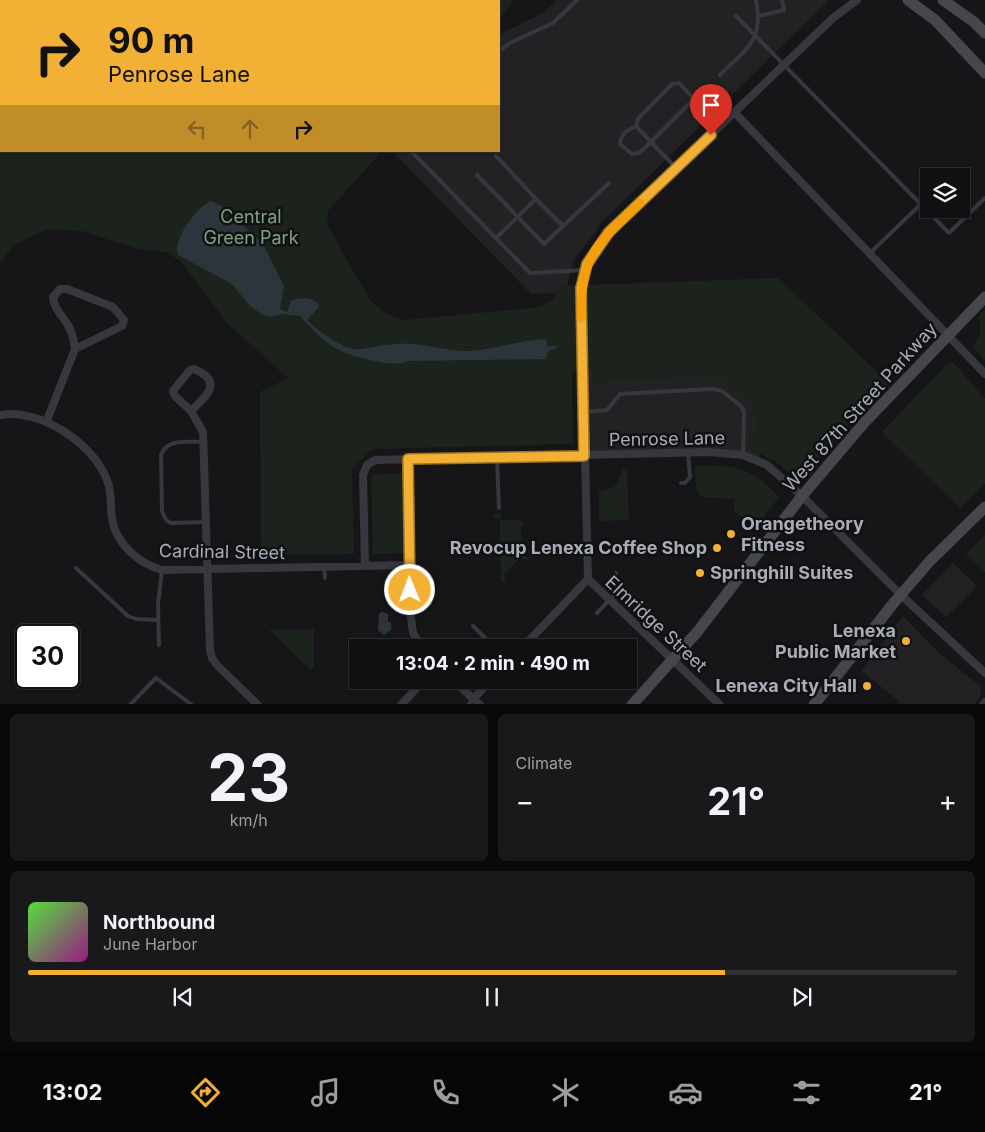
<!DOCTYPE html>
<html lang="en">
<head>
<meta charset="utf-8">
<style>
	body { margin:0; font-family:Inter,sans-serif; background:#19191b; color:#f1f3f6; height:100vh; display:flex; flex-direction:column; font-size:19px; white-space:nowrap }
	* { box-sizing:border-box; margin:0 }
	p { font-size:16px; color:#9c9d9f }
	.icon { flex:none; width:28px; height:28px; fill:none; stroke:currentColor; stroke-width:2; stroke-linecap:round; stroke-linejoin:round }
	.map { position:relative; height:704px; overflow:hidden }
	.panel { display:flex; flex-direction:column; gap:10px; padding:10px; background:#09090a; flex:1 }
	.panel>* { flex:none }
	.top-card { position:absolute; left:0px; top:0px; width:500px; height:152px; box-shadow:0 1px 4px #0004,0 0 0 1px #303032; background:#f2b134; color:#111; overflow:hidden }
	.fabs { position:absolute; left:920px; top:168px; display:grid; gap:10px }
	.fabs a { display:grid; place-items:center; width:50px; height:50px; border-radius:0px; background:#101012; box-shadow:0 1px 4px #0004,0 0 0 1px #303032; font-size:25px }
	.speed { position:absolute; left:15px; top:624px; display:flex; gap:10px; font-size:25px; font-weight:700; text-align:center }
	.speed>* { display:grid; place-content:center; width:65px; height:65px; border-radius:50%; background:#101012; box-shadow:0 1px 4px #0004,0 0 0 1px #303032; line-height:1 }
	.speed .limit { border:2px solid #111; border-radius:8px; background:#fff; color:#111 }
	.pin { position:absolute; display:grid; place-items:center; width:42px; height:42px; color:#fff; margin:-51px -21px; border-radius:50% 50% 50% 0; rotate:-45deg; box-shadow:0 0 5px #0007 }
	.pin .icon { rotate:45deg }
	.me { position:absolute; width:55px; margin:-28px; rotate:359deg; stroke-linejoin:round; filter:drop-shadow(0 0 4px #0008) }
	.turn { display:flex; align-items:center; gap:18px; height:105px; padding:0 25px; font-size:22px }
	.turn .icon { width:65px; height:65px; stroke-width:2.5 }
	.turn b { display:block; font-size:35px; line-height:42px }
	.lanes { display:flex; align-items:center; height:48px; padding:0 25px; background:#0003; justify-content:center; gap:25px; direction:ltr }
	.lanes .off { opacity:.35 }
	.big { font-size:38px; font-weight:700; line-height:1.1 }
	.panel .widget { flex:1; display:flex; flex-direction:column; justify-content:center; gap:8px; min-width:0; padding:0 18px; border-radius:8px; background:#19191b }
	.panel .dial { align-items:center; gap:0 }
	.dial b { font-size:65px; line-height:1 }
	.song { display:flex; align-items:center; gap:15px }
	.cover { width:60px; height:60px; border-radius:8px; background:linear-gradient(135deg,hsl(110 70% 55%),hsl(310 70% 35%)) }
	.played { height:5px; border-radius:2px; background:linear-gradient(90deg,#f2b134 75%,#303032 75%) }
	.keys { display:flex; justify-content:space-around; direction:ltr }
	.heat { display:flex; justify-content:space-between; align-items:center; font-size:28px; direction:ltr }
	.panel .tiles { flex:1; display:grid; gap:10px; grid-template-columns:1fr 1fr }
	.widget:last-child { grid-column:span 2 }
	.trip { position:absolute; left:349px; top:639px; width:288px; height:50px; border-radius:0px; background:#101012; box-shadow:0 1px 4px #0004,0 0 0 1px #303032; font-weight:700; line-height:50px; text-align:center }
	.tab-bar { display:flex; height:80px; justify-content:space-around; align-items:center; background:#060607; color:#9c9d9f }
	.tab-bar .icon { width:35px; height:35px }
	.tab-bar .on { color:#f2b134 }
	.tab-bar b { font-size:22px; color:#f1f3f6 }
	.map>svg:first-child { display:block }
	.built { fill:#222225 }
	.green { fill:#1c231d }
	.water { fill:#2c353c }
	.lines { fill:none; stroke-linecap:round; stroke-linejoin:round }
	.service { stroke:#37383d; stroke-width:4 }
	.minor { stroke:#37383d; stroke-width:8 }
	.secondary { stroke:#45474d; stroke-width:11 }
	.route-casing { stroke:#9d7322; stroke-width:12 }
	.route { stroke:#f2b134; stroke-width:9 }
	.slow { stroke:#f59e0b; stroke-width:9 }
	.poi-dot { fill:#f2b134; stroke:#111113; stroke-width:2 }
	.labels { text-anchor:middle; stroke-width:5; stroke-linejoin:round; paint-order:stroke }
	.park-label { font-size:18px; fill:#7fa381; stroke:#111113 }
	.street-label { font-size:18px; fill:#a8adb8; stroke:#111113 }
	.poi-label { font-size:18px; font-weight:bold; fill:#a8adb8; stroke:#111113; text-anchor:end }
</style>
</head>
<body>
<div class="map">
<svg width="985" height="705" viewBox="0 0 985 705">
	<rect width="100%" height="100%" fill="#161618"/>
	<path class="built" d="M 557,0 L 829,0 L 598,226 L 598,229 L 574,259 L 565,293 L 531,294 L 392,151 L 499,151 L 499,35 L 543,13 Z
		M 727,369 L 761,401 L 760,460 L 751,456 L 586,454 L 583,370 Z
		M 953,563 L 977,586 L 946,617 L 922,595 Z
		M 903,616 L 938,652 L 980,686 L 981,695 L 975,704 L 896,704 L 899,701 L 861,671 Z"/>
	<path class="green" d="M 320,0 L 514,0 L 499,20 L 499,1 L 317,1 Z
		M 0,147 L 1,151 L 382,151 L 328,211 L 327,225 L 370,300 L 386,314 L 405,320 L 541,307 L 553,299 L 560,286 L 778,278 L 889,383 L 869,403 L 869,409 L 860,418 L 854,418 L 816,461 L 817,468 L 809,477 L 799,480 L 776,462 L 748,447 L 748,437 L 755,432 C 756,416 754,399 737,391 L 734,396 L 729,391 L 730,383 L 716,378 L 706,380 L 706,386 L 701,384 L 699,378 L 605,380 L 603,387 L 596,388 L 597,401 L 604,401 L 594,406 L 593,371 L 572,371 L 573,444 L 372,449 L 352,469 L 354,554 L 261,555 L 260,392 L 288,378 L 226,322 L 181,262 L 167,252 L 137,249 L 82,231 L 48,229 L 14,245 L 0,263 Z
		M 985,310 L 985,360 L 973,347 L 980,333 L 979,315 Z
		M 953,362 L 985,399 L 985,483 L 960,508 L 882,432 L 948,363 Z
		M 695,466 C 737,465 749,466 779,497 L 755,528 L 734,511 L 734,499 L 701,497 L 696,488 Z
		M 622,469 L 627,469 L 629,520 L 599,521 L 599,492 C 613,490 620,483 622,469 Z
		M 403,473 L 405,553 L 373,554 L 371,475 Z
		M 500,513 L 501,520 L 519,520 L 526,524 L 521,525 L 522,555 L 530,558 L 527,561 L 521,557 L 503,576 L 507,583 L 501,581 L 500,519 L 493,518 L 494,515 Z
		M 985,535 L 985,572 L 966,554 Z
		M 314,629 L 314,667 L 311,670 L 269,630 Z"/>
	<path class="water" d="M 211,201 L 222,206 L 228,222 L 244,226 L 263,244 L 284,286 L 280,309 L 287,312 L 291,301 C 301,297 310,297 319,304 L 319,307 L 307,320 C 317,330 346,353 362,349 C 377,346 394,343 410,344 C 431,345 450,352 471,351 C 496,349 520,340 546,339 L 547,346 L 557,346 L 558,348 L 548,351 L 546,359 L 408,361 C 396,369 349,356 337,349 C 322,341 311,327 300,316 L 283,314 L 270,317 L 263,315 L 250,306 L 232,284 L 178,255 C 173,239 196,207 211,201 Z
		M 382,612 L 388,614 L 388,622 L 391,622 L 391,630 L 384,635 L 378,630 L 379,614 Z"/>
	<g class="lines">
		<path class="service" d="M 736,16 L 949,233 L 985,198
			M 759,16 L 784,10 L 782,0
			M 499,51 L 510,43 L 553,23 L 577,0
			M 720,75 C 746,48 764,42 756,0
			M 636,126 C 627,130 621,134 620,144 L 632,154 L 639,153 L 651,142 L 636,126 L 638,119 L 672,84 L 679,83 L 694,99 L 651,142 L 676,168
			M 411,151 L 530,273 L 585,270
			M 496,156 L 536,199
			M 477,175 L 544,244 L 563,226
			M 496,238 L 536,199 L 563,226 L 609,183
			M 870,253 L 921,204
			M 584,412 L 607,410 L 620,394 L 712,389 L 722,391 L 741,406 L 744,411 L 743,455
			M 204,442 C 189,442 167,438 161,455 L 162,511 L 166,520 L 171,523 L 207,522
			M 497,458 L 499,508
			M 681,483 L 685,483 L 690,477 L 688,452
			M 324,567 L 325,578
			M 76,568 L 128,616 L 136,619 L 158,620
			M 597,613 L 616,593 L 616,573
			M 473,626 L 495,648
			M 159,645 L 158,604 L 162,570
			M 130,705 L 156,678 L 192,705
			M 468,705 L 473,699"/>
		<path class="minor" d="M 170,0 L 172,1
			M 0,80 L 1,80
			M 735,113 L 985,374
			M 60,289 L 67,289 L 113,307 L 124,320 L 122,326 L 75,349 C 74,339 72,330 66,322 C 60,313 54,308 53,297 Z
			M 191,411 C 205,397 225,382 194,369 L 190,370 L 173,391 L 175,396 L 191,411 L 203,432 L 210,650 L 212,658 L 217,665 L 258,705
			M 0,415 C 40,408 93,443 107,480 C 112,492 110,506 112,518 C 115,543 139,564 162,570 L 409,565
			M 47,420 L 75,349
			M 408,459 L 411,618 L 413,633 L 422,648
			M 365,566 L 363,475 L 367,465 L 375,460 L 710,452 L 743,455 L 767,465 L 802,496 L 901,595 L 985,673
			M 522,648 L 588,579
			M 453,680 L 480,705
			M 473,699 L 491,680
			M 401,705 L 424,680
			M 720,705 L 588,579 L 581,288 L 587,264 L 609,232 L 833,18 L 857,0
			M 983,705 L 985,702"/>
		<path class="secondary" d="M 908,0 L 935,20 L 985,73
			M 943,0 L 974,22 L 985,33
			M 632,705 L 698,631 L 802,496 L 864,423 L 985,297
			M 814,705 L 892,605 L 929,562 L 985,507"/>
	</g>
	<g class="lines">
		<g class="route-casing">
			<path id="route" d="M 410,590 L 408,459 L 584,456 L 581,288 L 587,264 L 609,232 L 711,135"/>
		</g>
		<use href="#route" class="route"/>
		<path class="slow" d="M 581,318 C 580,255 597,244 640,203"/>
	</g>
	<g class="poi-dot">
		<circle cx="731" cy="534" r="5"/>
		<circle cx="717" cy="548" r="5"/>
		<circle cx="700" cy="573" r="5"/>
		<circle cx="906" cy="641" r="5"/>
		<circle cx="867" cy="686" r="5"/>
	</g>
	<g class="labels">
		<g class="park-label">
			<text x="251" y="223">Central<tspan x="251" dy="21">Green Park</tspan></text>
		</g>
		<g class="street-label">
			<text transform="translate(860 407) rotate(-48)" y="6">West 87th Street Parkway</text>
			<text transform="translate(667 439) rotate(-1)" y="6">Penrose Lane</text>
			<text transform="translate(222 552) rotate(1)" y="6">Cardinal Street</text>
			<text transform="translate(656 624) rotate(43)" y="6">Elmridge Street</text>
		</g>
		<g class="poi-label">
			<text x="741" y="530" text-anchor="start">Orangetheory<tspan x="741" dy="21">Fitness</tspan></text>
			<text x="707" y="554">Revocup Lenexa Coffee Shop</text>
			<text x="710" y="579" text-anchor="start">Springhill Suites</text>
			<text x="896" y="637">Lenexa<tspan x="896" dy="21">Public Market</tspan></text>
			<text x="857" y="692">Lenexa City Hall</text>
		</g>
	</g>
</svg>
<div class="fabs">
<a><svg class="icon" aria-label="layers" viewBox="0 0 24 24"><path d="M12 4l9 5-9 5-9-5zM3 14l9 5 9-5"/></svg></a>
</div>
<div class="speed"><div class="limit">30</div></div>
<div class="pin" style="left:711px;top:135px;background:#d93025"><svg class="icon" aria-label="arrive" viewBox="0 0 24 24"><path d="M6 21V4h12l-3 4 3 4H6"/></svg></div>
<svg class="me" style="left:410px;top:590px" viewBox="-20 -20 40 40"><circle r="17" fill="#f2b134" stroke="#fff" stroke-width="3"/><path d="M0-11L8 9 0 5-8 9z" fill="#fff"/></svg>
<div class="trip">13:04 · 2 min · 490 m</div>
<div class="top-card">
<div class="turn"><svg class="icon" aria-label="right" viewBox="0 0 24 24"><path d="M7 20v-9h11M14 6l5 5-5 5"/></svg><div><b>90 m</b>Penrose Lane</div></div>
<div class="lanes"><svg class="icon off" aria-label="left" viewBox="0 0 24 24"><path d="M17 20v-9H6M10 6l-5 5 5 5"/></svg><svg class="icon off" aria-label="ahead" viewBox="0 0 24 24"><path d="M12 20V5M6 11l6-6 6 6"/></svg><svg class="icon" aria-label="right" viewBox="0 0 24 24"><path d="M7 20v-9h11M14 6l5 5-5 5"/></svg></div>
</div>
</div>
<section class="panel">
<div class="tiles">
<div class="widget dial"><b>23</b><p>km/h</p></div>
<div class="widget"><p>Climate</p>
<div class="heat"><a>−</a><b class="big">21°</b><a>+</a></div>
</div>
<div class="widget">
<div class="song"><i class="cover"></i><div><b>Northbound</b><p>June Harbor</p></div></div>
<div class="played"></div>
<div class="keys"><svg class="icon" aria-label="previous" viewBox="0 0 24 24"><path d="M18 5L8 12l10 7zM5 5v14"/></svg><svg class="icon" aria-label="pause" viewBox="0 0 24 24"><path d="M8 5v14M16 5v14"/></svg><svg class="icon" aria-label="next" viewBox="0 0 24 24"><path d="M6 5l10 7-10 7zM19 5v14"/></svg></div>
</div>
</div>
</section>
<nav class="tab-bar">
<b>13:02</b>
<svg class="icon on" aria-label="directions" viewBox="0 0 24 24"><path d="M12 3l9 9-9 9-9-9zM9 14v-3h6M13 9l2 2-2 2"/></svg>
<svg class="icon" aria-label="music" viewBox="0 0 24 24"><path d="M9 18V5l10-2v13"/><circle cx="6" cy="18" r="3"/><circle cx="16" cy="16" r="3"/></svg>
<svg class="icon" aria-label="phone" viewBox="0 0 24 24"><path d="M5 4h4l2 5-3 2q2 4 5 5l2-3 5 2v4C11 20 4 13 5 4z"/></svg>
<svg class="icon" aria-label="climate" viewBox="0 0 24 24"><path d="M12 3v18M4 7l16 10M4 17L20 7"/></svg>
<svg class="icon" aria-label="car" viewBox="0 0 24 24"><path d="M5 17H2v-5l4-1 3-4h7l3 4 3 1v5h-3M9 17h6M6 11h13"/><circle cx="7" cy="17" r="2"/><circle cx="17" cy="17" r="2"/></svg>
<svg class="icon" aria-label="filters" viewBox="0 0 24 24"><path d="M4 7h16M4 17h16"/><circle cx="9" cy="7" r="2"/><circle cx="15" cy="17" r="2"/></svg>
<b>21°</b>
</nav>
</body>
</html>
